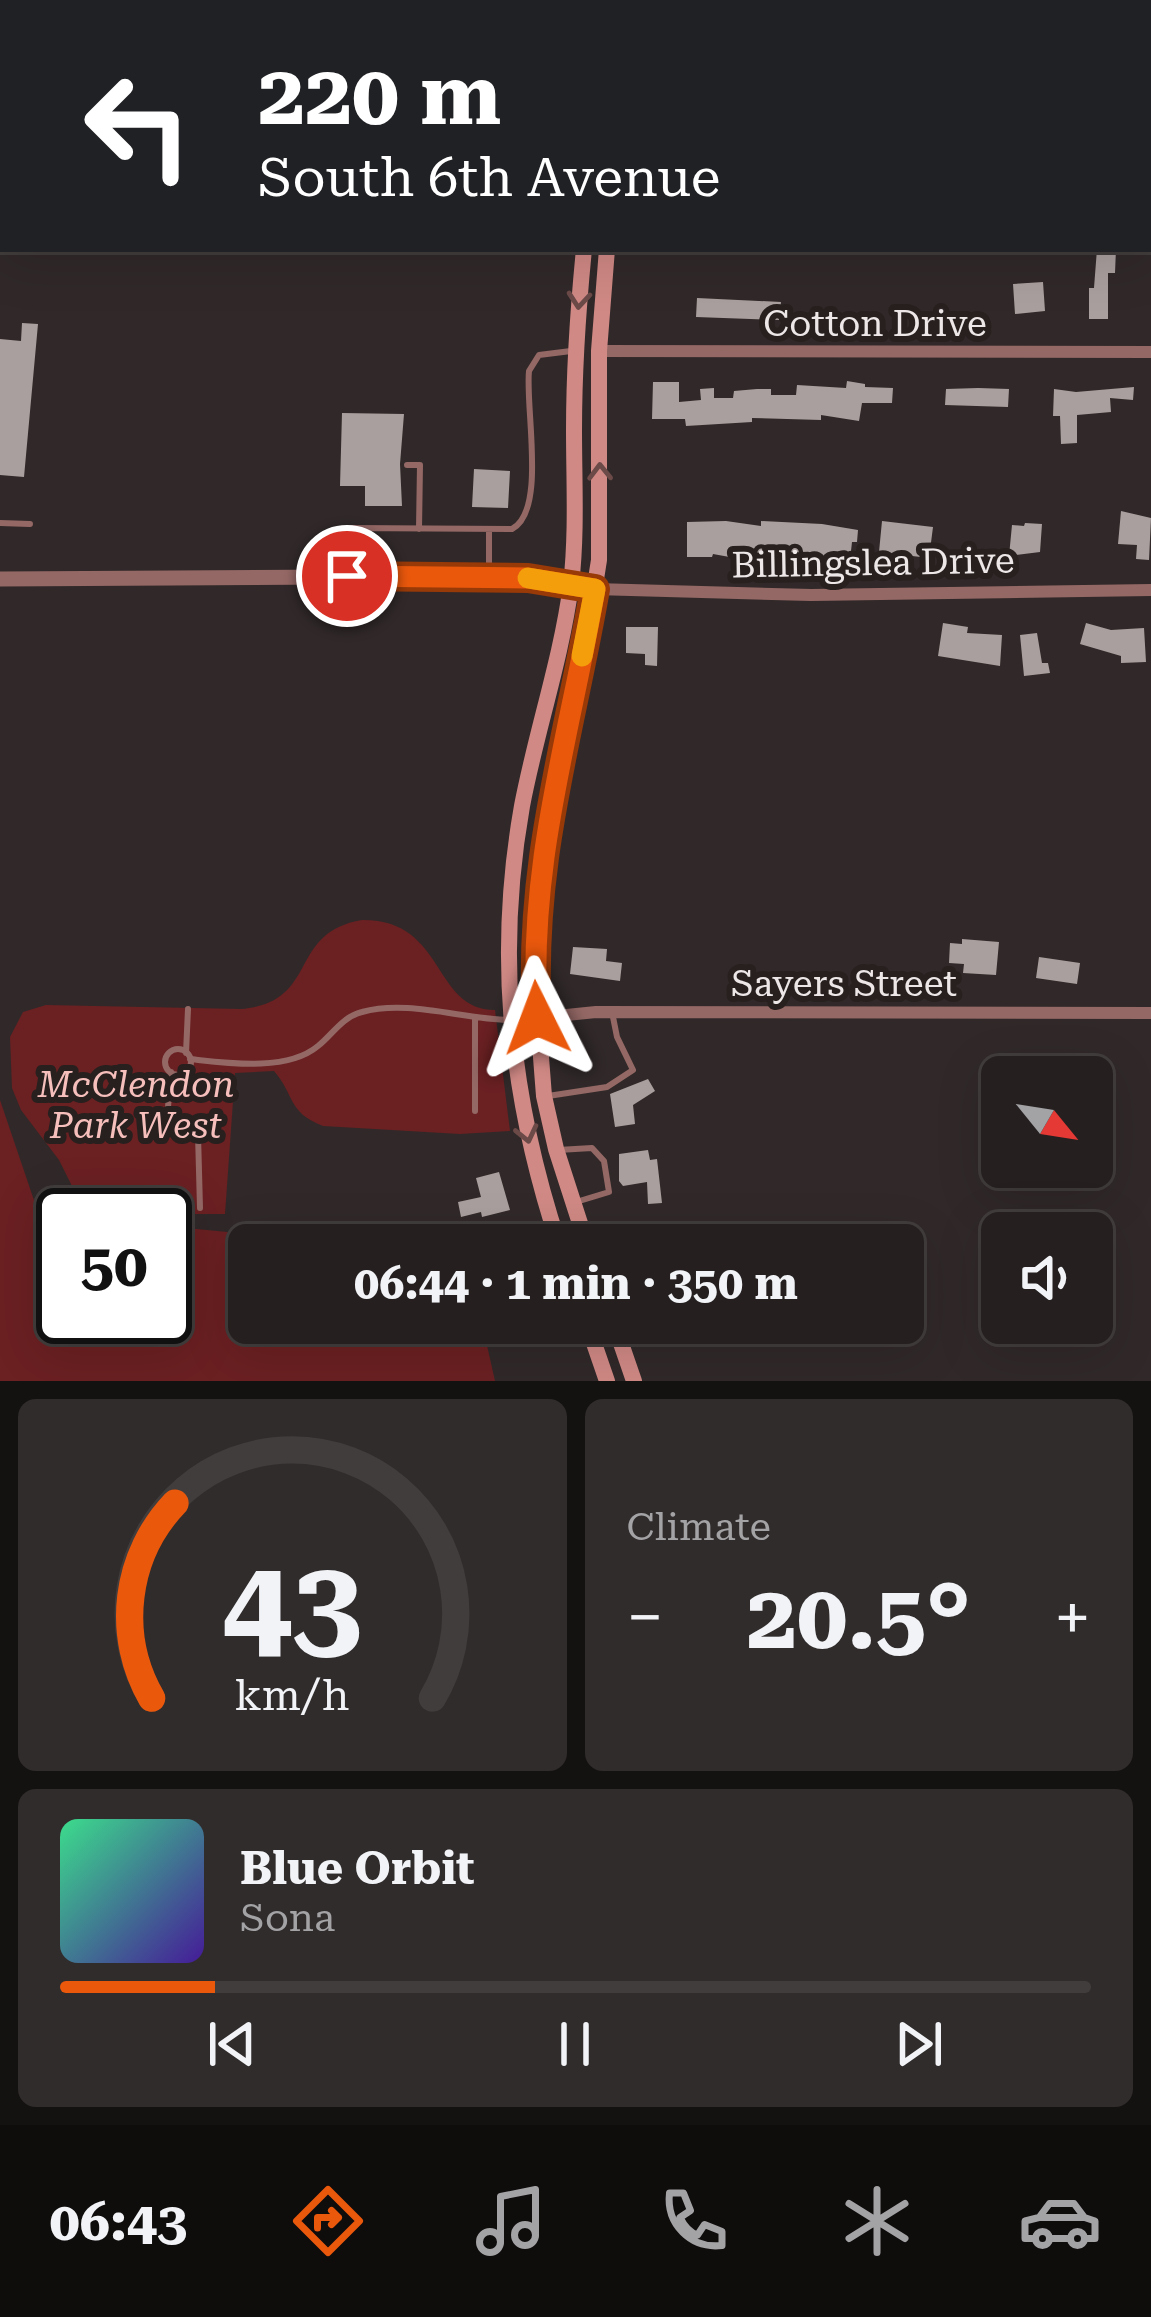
<!DOCTYPE html>
<html lang="en">
<head>
<meta charset="utf-8">
<style>
	body { margin:0; font-family:"Roboto Serif",serif; background:#312c2c; color:#f1f3f6; height:100vh; display:flex; flex-direction:column; font-size:45px; white-space:nowrap }
	* { box-sizing:border-box; margin:0 }
	p { font-size:39px; color:#a3a2a4 }
	.icon { flex:none; width:66px; height:66px; fill:none; stroke:currentColor; stroke-width:2; stroke-linecap:round; stroke-linejoin:round }
	.map { position:relative; height:1381px; overflow:hidden }
	.details { display:flex; flex-direction:column; gap:18px; padding:18px; background:#141111; flex:1 }
	.details>* { flex:none }
	.top-card { position:absolute; left:0px; top:0px; width:1152px; height:252px; box-shadow:0 12px 48px #0002,0 0 0 3px #423d3d; background:#202124; color:#fff; overflow:hidden }
	.needle { width:78px; rotate:120deg }
	.controls { position:absolute; left:981px; top:1056px; display:grid; gap:24px }
	.controls a { display:grid; place-items:center; width:132px; height:132px; border-radius:18px; background:#251f1f; box-shadow:0 12px 48px #0002,0 0 0 3px #423d3d; font-size:60px }
	.speed { position:absolute; left:36px; top:1188px; display:flex; gap:24px; font-size:60px; font-weight:700; text-align:center }
	.speed>* { display:grid; place-content:center; width:156px; height:156px; border-radius:50%; background:#251f1f; box-shadow:0 12px 48px #0002,0 0 0 3px #423d3d; line-height:1 }
	.speed .limit { border:6px solid #111; border-radius:18px; background:#fff; color:#111 }
	.pin { position:absolute; display:grid; place-items:center; width:102px; height:102px; color:#fff; margin:-51px; border:6px solid #fff; border-radius:50%; box-shadow:0 3px 12px #0007 }
	.me { position:absolute; width:132px; margin:-66px; rotate:357deg; stroke-linejoin:round; filter:drop-shadow(0 0 9px #0008) }
	.turn { display:flex; align-items:center; gap:42px; height:252px; padding:0 60px; font-size:54px }
	.turn .icon { width:156px; height:156px; stroke-width:2.5 }
	.turn b { display:block; font-size:84px; line-height:102px }
	.big { font-size:90px; font-weight:700; line-height:1.1 }
	.details .widget { flex:1; display:flex; flex-direction:column; justify-content:center; gap:18px; min-width:0; padding:0 42px; border-radius:18px; background:#312c2c }
	.details .dial { align-items:center; gap:0 }
	.dial svg { height:312px; overflow:visible; fill:none; stroke:#423d3d; stroke-width:7; stroke-linecap:round; text-anchor:middle }
	.dial text { fill:#f1f3f6; stroke:none }
	.song { display:flex; align-items:center; gap:36px }
	.cover { width:144px; height:144px; border-radius:18px; background:linear-gradient(135deg,hsl(150 70% 55%),hsl(260 70% 35%)) }
	.played { height:12px; border-radius:6px; background:linear-gradient(90deg,#ea580c 15%,#423d3d 15%) }
	.keys { display:flex; justify-content:space-around; direction:ltr }
	.heat { display:flex; justify-content:space-between; align-items:center; font-size:66px; direction:ltr }
	.details .tiles { flex:1; display:grid; gap:18px; grid-template-columns:1fr 1fr }
	.widget:last-child { grid-column:span 2 }
	.trip { position:absolute; left:228px; top:1224px; width:696px; height:120px; border-radius:18px; background:#251f1f; box-shadow:0 12px 48px #0002,0 0 0 3px #423d3d; font-weight:700; line-height:120px; text-align:center }
	.tabs { display:flex; height:192px; justify-content:space-around; align-items:center; background:#0f0c0c; color:#a3a2a4 }
	.tabs .icon { width:84px; height:84px }
	.tabs .selected { color:#ea580c }
	.tabs b { font-size:54px; color:#f1f3f6 }
	.map>svg:first-child { display:block }
	.green { fill:#6b2022 }
	.building { fill:#a99f9e }
	.lines { fill:none; stroke-linecap:round; stroke-linejoin:round }
	.service { stroke:#946865; stroke-width:6 }
	.minor { stroke:#946865; stroke-width:12 }
	.tertiary { stroke:#946865; stroke-width:15 }
	.secondary { stroke:#d08985; stroke-width:16 }
	.oneway { stroke:#6b4a48 }
	.route-casing { stroke:#983908; stroke-width:30 }
	.route { stroke:#ea580c; stroke-width:21 }
	.slow { stroke:#f59e0b; stroke-width:21 }
	.labels { text-anchor:middle; stroke-width:12; stroke-linejoin:round; paint-order:stroke }
	.street-label { font-size:36px; fill:#ede7e7; stroke:#27201f }
	.park-label { font-size:36px; font-style:italic; fill:#f6bfbc; stroke:#27201f }
</style>
</head>
<body>
<div class="map">
<svg width="1151" height="1381" viewBox="0 0 1151 1381">
	<rect width="100%" height="100%" fill="#312929"/>
	<path class="green" d="M 0,0 L 578,0 L 579,3 L 3,3 L 0,219 Z
		M 362,920 C 446,919 432,1010 495,1010 L 510,1131 L 460,1134 L 323,1126 C 287,1112 295,1095 274,1071 L 235,1073 L 225,1214 L 183,1214 L 148,1200 L 117,1204 L 75,1192 L 59,1160 L 21,1110 L 12,1088 L 10,1037 L 23,1012 L 46,1005 L 241,1009 C 321,1002 286,933 362,920 Z
		M 0,1100 L 39,1215 L 63,1218 L 63,1317 L 165,1317 L 165,1226 L 365,1245 L 249,1245 L 249,1323 L 482,1323 L 495,1381 L 0,1381 Z"/>
	<path class="building" d="M 1097,249 L 1116,249 L 1115,273 L 1108,273 L 1108,319 L 1089,319 L 1089,288 L 1094,288 Z
		M 1043,282 L 1045,311 L 1015,314 L 1013,284 Z
		M 697,298 L 781,302 L 779,320 L 696,317 Z
		M 22,323 L 38,324 L 24,477 L 0,475 L 0,339 L 21,341 Z
		M 847,381 L 865,384 L 865,387 L 893,388 L 892,403 L 862,403 L 859,421 L 821,415 L 821,420 L 752,418 L 752,422 L 686,426 L 685,419 L 652,419 L 653,382 L 679,382 L 679,402 L 701,400 L 700,389 L 714,388 L 714,398 L 733,398 L 734,391 L 757,389 L 771,389 L 771,395 L 796,395 L 797,385 L 846,388 Z
		M 1134,387 L 1133,400 L 1110,398 L 1111,412 L 1077,415 L 1077,443 L 1061,444 L 1060,416 L 1053,416 L 1054,389 L 1076,392 Z
		M 978,388 L 1009,389 L 1008,407 L 945,405 L 946,389 Z
		M 342,413 L 404,414 L 400,464 L 402,506 L 365,506 L 365,486 L 340,486 Z
		M 474,469 L 510,471 L 508,508 L 472,507 Z
		M 1121,511 L 1151,518 L 1149,560 L 1136,559 L 1137,545 L 1118,544 Z
		M 726,521 L 761,526 L 761,521 L 822,524 L 858,530 L 857,542 L 852,542 L 850,560 L 746,556 L 746,560 L 713,554 L 712,557 L 687,557 L 687,522 Z
		M 882,521 L 933,527 L 929,558 L 879,552 Z
		M 1025,523 L 1042,524 L 1040,552 L 1009,556 L 1012,525 L 1024,526 Z
		M 943,623 L 968,627 L 967,633 L 1002,635 L 1000,666 L 938,656 Z
		M 1086,623 L 1111,630 L 1144,628 L 1146,662 L 1121,663 L 1121,656 L 1080,644 Z
		M 626,627 L 658,627 L 657,666 L 645,665 L 645,654 L 626,653 Z
		M 1037,633 L 1042,663 L 1048,663 L 1050,673 L 1024,676 L 1020,635 Z
		M 962,939 L 999,942 L 996,975 L 963,973 L 964,964 L 949,963 L 950,943 L 962,944 Z
		M 573,947 L 607,949 L 606,961 L 622,963 L 620,981 L 570,974 Z
		M 1039,957 L 1080,963 L 1077,984 L 1036,978 Z
		M 648,1079 L 655,1091 L 633,1105 L 635,1124 L 615,1127 L 610,1094 Z
		M 648,1150 L 650,1160 L 657,1159 L 662,1203 L 648,1204 L 647,1182 L 623,1186 L 619,1181 L 619,1154 Z
		M 499,1172 L 510,1210 L 482,1217 L 481,1212 L 461,1217 L 458,1202 L 481,1197 L 476,1178 Z"/>
	<g class="lines">
		<path class="service" d="M 407,465 L 420,465 L 419,529
			M 0,523 L 30,524
			M 489,529 L 489,574
			M 348,572 L 350,528 L 512,529 C 547,511 525,408 529,371 L 539,355 L 571,351
			M165 1062a13 13 0 1 1 26 0a13 13 0 1 1-26 0Z
			M 186,1053 L 188,1009
			M 190,1059 C 227,1063 287,1072 318,1046 C 333,1034 342,1017 362,1012 C 409,999 464,1020 512,1020
			M 171,1072 L 168,1107 L 171,1123 L 184,1133 L 198,1134 L 200,1208
			M 548,1096 L 607,1087 L 633,1070 L 617,1037 L 612,1012
			M 475,1111 L 475,1018
			M 558,1150 L 592,1148 L 604,1161 L 609,1192 L 576,1202"/>
		<path class="minor" d="M 599,351 L 1151,352
			M 595,589 L 811,595 L 1151,590
			M 537,1018 L 596,1012 L 1151,1013"/>
		<path class="tertiary" d="M 0,579 L 489,576 L 571,584"/>
		<path class="secondary" d="M 612,0 L 612,3
			M 636,0 L 637,3
			M 559,1245 C 511,1100 495,958 522,806 C 536,732 561,660 571,585 C 577,533 574,482 574,430 C 574,369 578,310 584,249
			M 587,1245 L 556,1149 L 544,1096 L 534,967 L 534,922 L 555,771 L 587,636 L 599,560 L 599,351 L 607,249
			M 587,1323 L 607,1381
			M 614,1323 L 634,1381"/>
	</g>
	<defs><path id="oneway-chevron" d="M-2-3.5L2.5 0L-2 3.5" fill="none" stroke-width="1.6" stroke-linecap="round" stroke-linejoin="round" transform="scale(3)"/></defs>
	<g class="oneway">
		<use href="#oneway-chevron" transform="translate(579 300) rotate(95)"/>
		<use href="#oneway-chevron" transform="translate(600 472) rotate(-91)"/>
		<use href="#oneway-chevron" transform="translate(527 1134) rotate(77)"/>
	</g>
	<g class="lines">
		<g class="route-casing">
			<path id="route" d="M 347,576 L 528,578 L 595,589 C 569,739 528,862 537,1018"/>
		</g>
		<use href="#route" class="route"/>
		<path class="slow" d="M 528,578 L 595,589 L 582,656"/>
	</g>
	<g class="labels">
		<g class="street-label">
			<text x="875" y="336">Cotton Drive</text>
			<text transform="translate(873 562) rotate(-1)" y="13">Billingslea Drive</text>
			<text x="844" y="996">Sayers Street</text>
		</g>
		<g class="park-label">
			<text x="136" y="1097">McClendon<tspan x="136" dy="41">Park West</tspan></text>
		</g>
	</g>
</svg>
<div class="controls">
<a><svg class="needle" viewBox="-14 -14 28 28"><path d="M0-13l5 13h-10z" fill="#e53935"/><path d="M0 13l5-13h-10z" fill="#a3a2a4"/></svg></a>
<a><svg class="icon" aria-label="sound" viewBox="0 0 24 24"><path d="M4 9h4l5-4v14l-5-4H4zM17 9q2 3 0 6"/></svg></a>
</div>
<div class="speed"><div class="limit">50</div></div>
<div class="pin" style="left:347px;top:576px;background:#d93025"><svg class="icon" aria-label="arrive" viewBox="0 0 24 24"><path d="M6 21V4h12l-3 4 3 4H6"/></svg></div>
<svg class="me" style="left:537px;top:1018px" viewBox="-20 -20 40 40"><path d="M0-17L14 15 0 8-14 15z" fill="#ea580c" stroke="#fff" stroke-width="4"/></svg>
<div class="trip">06:44 · 1 min · 350 m</div>
<div class="top-card">
<div class="turn"><svg class="icon" aria-label="left" viewBox="0 0 24 24"><path d="M17 20v-9H6M10 6l-5 5 5 5"/></svg><div><b>220 m</b>South 6th Avenue</div></div>
</div>
</div>
<section class="details">
<div class="tiles">
<div class="widget dial"><svg viewBox="0 0 100 80">
<path d="M14 69A42 42 0 1 1 86 69"/>
<path d="M14 69A42 42 0 0 1 20 19" stroke="#ea580c"/>
<text x="50" y="56" font-size="32" font-weight="700">43</text>
<text x="50" y="72" font-size="11">km/h</text>
</svg></div>
<div class="widget"><p>Climate</p>
<div class="heat"><a>−</a><b class="big">20.5°</b><a>+</a></div>
</div>
<div class="widget">
<div class="song"><i class="cover"></i><div><b>Blue Orbit</b><p>Sona</p></div></div>
<div class="played"></div>
<div class="keys"><svg class="icon" aria-label="previous" viewBox="0 0 24 24"><path d="M18 5L8 12l10 7zM5 5v14"/></svg><svg class="icon" aria-label="pause" viewBox="0 0 24 24"><path d="M8 5v14M16 5v14"/></svg><svg class="icon" aria-label="next" viewBox="0 0 24 24"><path d="M6 5l10 7-10 7zM19 5v14"/></svg></div>
</div>
</div>
</section>
<nav class="tabs">
<b>06:43</b>
<svg class="icon selected" aria-label="directions" viewBox="0 0 24 24"><path d="M12 3l9 9-9 9-9-9zM9 14v-3h6M13 9l2 2-2 2"/></svg>
<svg class="icon" aria-label="music" viewBox="0 0 24 24"><path d="M9 18V5l10-2v13"/><circle cx="6" cy="18" r="3"/><circle cx="16" cy="16" r="3"/></svg>
<svg class="icon" aria-label="phone" viewBox="0 0 24 24"><path d="M5 4h4l2 5-3 2q2 4 5 5l2-3 5 2v4C11 20 4 13 5 4z"/></svg>
<svg class="icon" aria-label="climate" viewBox="0 0 24 24"><path d="M12 3v18M4 7l16 10M4 17L20 7"/></svg>
<svg class="icon" aria-label="car" viewBox="0 0 24 24"><path d="M5 17H2v-5l4-1 3-4h7l3 4 3 1v5h-3M9 17h6M6 11h13"/><circle cx="7" cy="17" r="2"/><circle cx="17" cy="17" r="2"/></svg>
</nav>
</body>
</html>
